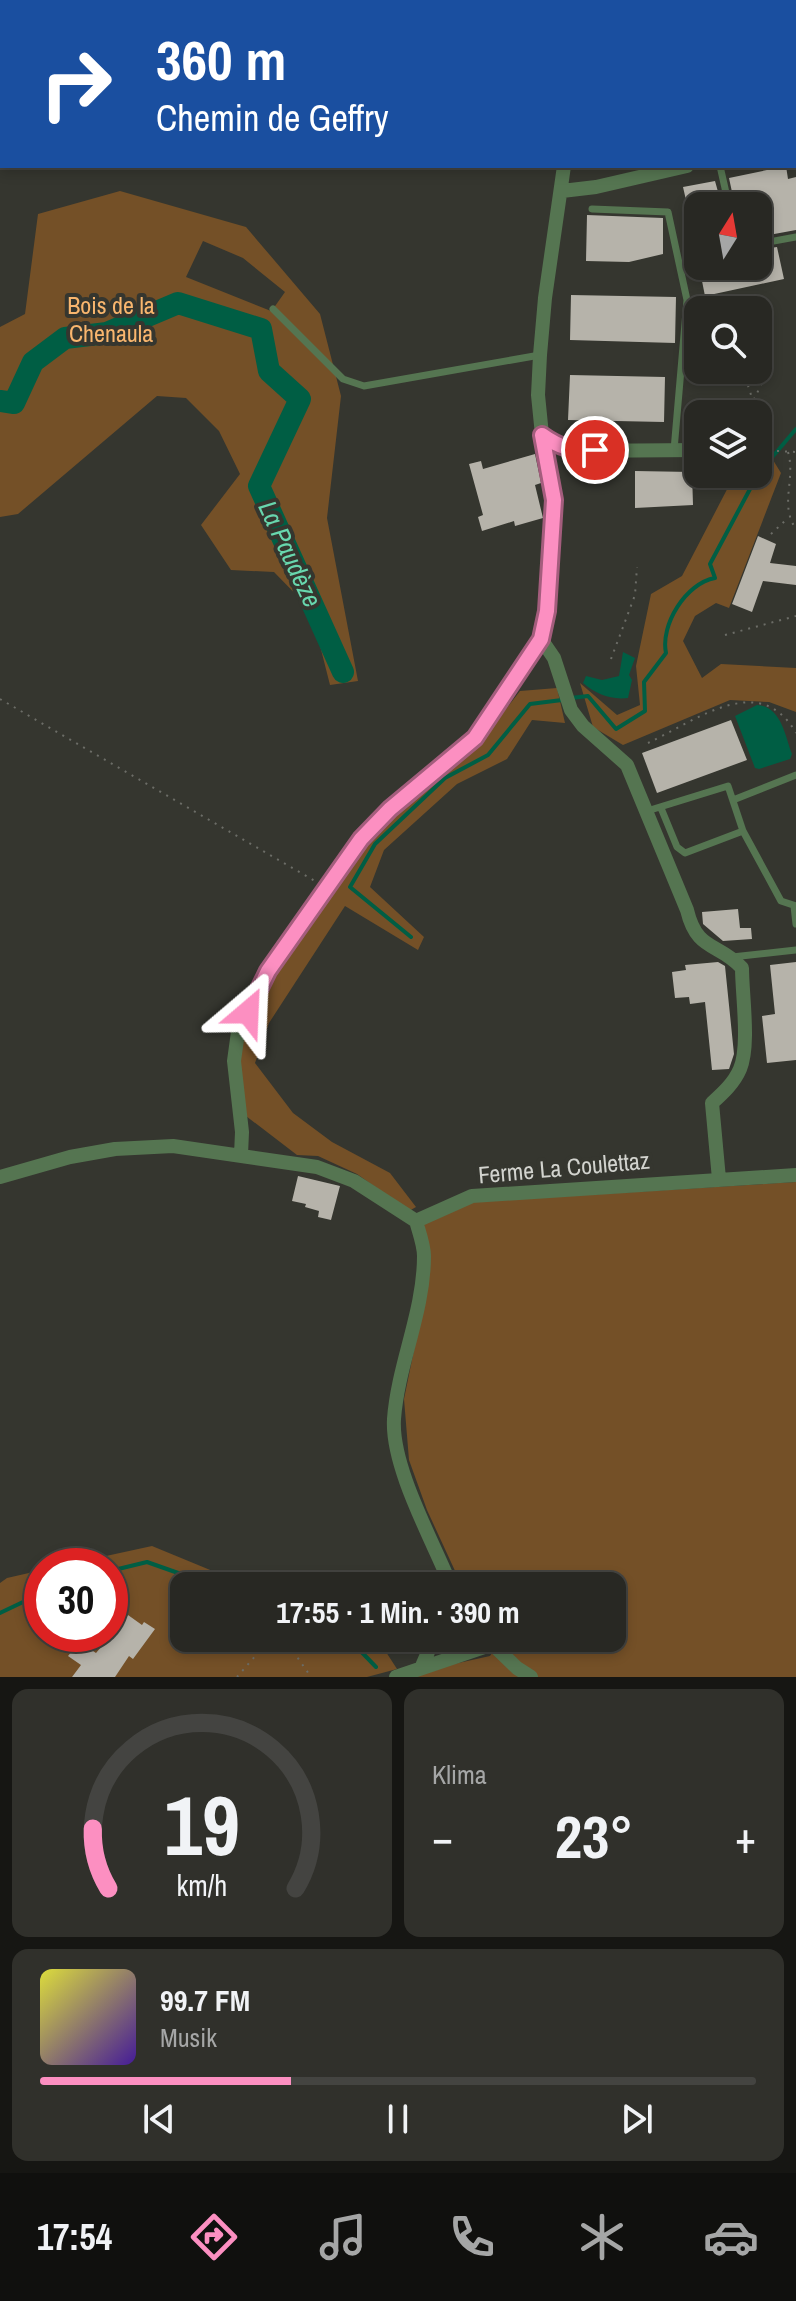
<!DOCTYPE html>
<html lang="de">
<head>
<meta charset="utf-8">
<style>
	body { margin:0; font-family:"Archivo Narrow",sans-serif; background:#30302b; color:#f1f3f6; height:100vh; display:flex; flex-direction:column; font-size:30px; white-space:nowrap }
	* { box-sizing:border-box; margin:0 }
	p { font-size:26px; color:#a5a6a6 }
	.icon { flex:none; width:44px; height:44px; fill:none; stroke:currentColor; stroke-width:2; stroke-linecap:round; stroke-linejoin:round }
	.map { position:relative; height:1677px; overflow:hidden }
	.sheet { display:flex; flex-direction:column; gap:12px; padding:12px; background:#161613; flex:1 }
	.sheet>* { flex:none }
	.hud { position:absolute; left:0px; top:0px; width:796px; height:168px; box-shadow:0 4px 12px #0003,0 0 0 2px #444441; background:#1a4fa0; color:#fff; overflow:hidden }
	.needle { width:52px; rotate:11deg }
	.controls { position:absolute; left:684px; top:192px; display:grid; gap:16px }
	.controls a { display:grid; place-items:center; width:88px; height:88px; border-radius:16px; background:#282823; box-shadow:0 4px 12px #0003,0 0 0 2px #444441; font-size:40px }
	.speed { position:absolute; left:24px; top:1548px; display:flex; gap:16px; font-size:40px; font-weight:700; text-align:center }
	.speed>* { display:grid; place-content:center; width:104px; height:104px; border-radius:50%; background:#282823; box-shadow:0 4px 12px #0003,0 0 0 2px #444441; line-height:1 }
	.speed .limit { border:12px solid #d22; background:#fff; color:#111 }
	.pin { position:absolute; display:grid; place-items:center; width:68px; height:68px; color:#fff; margin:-34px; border:4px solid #fff; border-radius:50%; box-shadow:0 2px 8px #0007 }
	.me { position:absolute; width:88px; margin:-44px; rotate:26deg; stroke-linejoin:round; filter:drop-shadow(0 0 6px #0008) }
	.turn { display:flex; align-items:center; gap:28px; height:168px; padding:0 24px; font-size:36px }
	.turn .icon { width:104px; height:104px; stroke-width:2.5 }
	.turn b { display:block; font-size:56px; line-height:68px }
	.big { font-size:60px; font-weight:700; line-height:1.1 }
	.sheet .tile { flex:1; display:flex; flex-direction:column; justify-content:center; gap:12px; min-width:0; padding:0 28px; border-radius:16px; background:#30302b }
	.sheet .dial { align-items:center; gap:0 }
	.dial svg { height:208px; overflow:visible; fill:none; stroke:#444441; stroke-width:7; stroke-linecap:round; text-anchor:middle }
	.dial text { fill:#f1f3f6; stroke:none }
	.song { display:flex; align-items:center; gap:24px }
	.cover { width:96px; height:96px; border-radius:12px; background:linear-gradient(135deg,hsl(60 70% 55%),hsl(260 70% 35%)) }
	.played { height:8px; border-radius:4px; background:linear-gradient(90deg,#fc8fc1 35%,#444441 35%) }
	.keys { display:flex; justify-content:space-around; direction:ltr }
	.heat { display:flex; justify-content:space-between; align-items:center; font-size:44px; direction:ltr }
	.sheet .tiles { flex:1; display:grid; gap:12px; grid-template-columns:1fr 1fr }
	.tile:last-child { grid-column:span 2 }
	.trip { position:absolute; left:170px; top:1572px; width:456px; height:80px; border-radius:16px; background:#282823; box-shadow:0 4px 12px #0003,0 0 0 2px #444441; font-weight:700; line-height:80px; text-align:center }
	.menu { display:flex; height:128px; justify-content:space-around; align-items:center; background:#10100e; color:#a5a6a6 }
	.menu .icon { width:56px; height:56px }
	.menu .active { color:#fc8fc1 }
	.menu b { font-size:36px; color:#f1f3f6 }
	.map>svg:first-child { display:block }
	.green { fill:#745027; fill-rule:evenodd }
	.water { fill:#005e44 }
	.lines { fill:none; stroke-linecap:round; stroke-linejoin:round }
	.stream { stroke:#005e44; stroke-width:4 }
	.river { stroke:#005e44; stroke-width:22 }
	.building { fill:#b6b3aa }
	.path { stroke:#6c6d67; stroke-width:2; stroke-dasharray:2 6; stroke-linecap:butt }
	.service { stroke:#557551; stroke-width:7 }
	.minor { stroke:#557551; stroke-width:14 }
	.secondary { stroke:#65995f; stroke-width:16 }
	.route-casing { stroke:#a45d7d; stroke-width:20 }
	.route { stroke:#fc8fc1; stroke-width:14 }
	.labels { text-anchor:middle; stroke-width:8; stroke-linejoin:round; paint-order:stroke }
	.park-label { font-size:24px; fill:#f9b66e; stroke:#35362f }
	.street-label { font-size:24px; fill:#d2d3ce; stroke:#35362f }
	.water-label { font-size:26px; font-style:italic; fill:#68d7ae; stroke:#35362f }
</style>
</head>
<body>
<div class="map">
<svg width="796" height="1677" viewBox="0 0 796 1677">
	<rect width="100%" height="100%" fill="#35362f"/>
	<path class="green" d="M 120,191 L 246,227 L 320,314 L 341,396 L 327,518 L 358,681 L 330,685 L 311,610 L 274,572 L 231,570 L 201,525 L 240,474 L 219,431 L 186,398 L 157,396 L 18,514 L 0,517 L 0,327 L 25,314 L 38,214 ZM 203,241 L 243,258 L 285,292 L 273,309 L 271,311 L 186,277 Z
		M 758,459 L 773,460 L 781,473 L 729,608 L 716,603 L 695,616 L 683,641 L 702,678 L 721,664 L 796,668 L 796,712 L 769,702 L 730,700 L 623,745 L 593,727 L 580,683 L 617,715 L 640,705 L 636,666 L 651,594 L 682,576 L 735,474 L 758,474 Z
		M 557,688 L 565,723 L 532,720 L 507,759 L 457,784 L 384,850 L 370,887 L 424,937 L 418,950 L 345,906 L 269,1023 L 255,1063 L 293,1113 L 332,1142 L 390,1173 L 416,1207 L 409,1211 L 357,1174 L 318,1156 L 297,1155 L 246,1116 L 240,1063 L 242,1036 L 273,977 L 336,882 L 365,844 L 393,817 L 478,745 L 520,691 Z
		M 796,1182 L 796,1677 L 416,1677 L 431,1669 L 490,1656 L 498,1644 L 494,1638 L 612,1638 L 612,1586 L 462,1586 L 427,1510 L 409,1460 L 404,1399 L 425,1296 L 424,1224 L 473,1202 Z
		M 152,1546 L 249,1586 L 184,1586 L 184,1638 L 377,1638 L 397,1669 L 367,1677 L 0,1677 L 0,1583 L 7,1578 L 42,1570 L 42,1634 L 110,1634 L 110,1566 L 60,1566 Z"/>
	<path class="water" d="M 623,652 L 635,658 L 629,675 L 632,680 L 628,698 C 610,700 596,694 583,683 L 586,676 L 602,680 L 619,676 Z
		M 757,705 C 781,706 785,735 792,754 L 790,759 L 759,769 L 755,768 L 735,716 Z"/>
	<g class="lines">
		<path class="stream" d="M 758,474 L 796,429
			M 571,698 L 588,696 L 616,729 L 645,711 L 644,682 L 666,653 C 660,625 686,583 715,578 L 710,564 L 758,474
			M 411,937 L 350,887 L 375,844 L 445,778 L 488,755 L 530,704 L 562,700
			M 110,1571 L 147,1562 L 215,1586
			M 0,1613 L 42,1593
			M 348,1638 L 376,1667"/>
		<path class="river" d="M 0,401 L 14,403 L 33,362 L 65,338 L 107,333 L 178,303 L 261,329 L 269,371 L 300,399 L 259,486 L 343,672"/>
	</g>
	<path class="building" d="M 786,166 L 788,179 L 796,177 L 796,230 L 758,237 L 758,206 L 735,206 L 729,178 Z
		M 715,181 L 722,206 L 698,206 L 698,234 L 694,235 L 683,187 Z
		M 587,215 L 663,218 L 663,254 L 629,262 L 586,261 Z
		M 777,247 L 784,279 L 705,296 L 699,266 L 758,266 L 758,250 Z
		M 571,295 L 676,297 L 675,343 L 570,340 Z
		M 570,375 L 665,377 L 664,422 L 568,420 Z
		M 535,454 L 541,483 L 535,485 L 543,518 L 515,526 L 514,521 L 482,531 L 478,517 L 483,515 L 469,464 L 481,461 L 483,469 Z
		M 635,471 L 692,472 L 693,505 L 635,508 Z
		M 758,536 L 776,544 L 770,563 L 796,566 L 796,585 L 763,581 L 752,612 L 732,604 Z
		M 731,720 L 747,760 L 657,793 L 642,753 Z
		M 738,909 L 740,928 L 751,928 L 752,939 L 723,941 L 703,924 L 702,912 Z
		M 718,962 L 725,966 L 734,1054 L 729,1069 L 712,1070 L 705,1002 L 690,1004 L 689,997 L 675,998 L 672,972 L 686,970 L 685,965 Z
		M 796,962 L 796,1060 L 767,1063 L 762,1016 L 775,1014 L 770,965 Z
		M 298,1176 L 340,1186 L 331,1220 L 318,1217 L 319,1211 L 305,1207 L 306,1204 L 292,1201 Z
		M 128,1615 L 142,1625 L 144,1622 L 155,1629 L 133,1659 L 129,1656 L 115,1677 L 72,1677 L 81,1665 L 68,1656 L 77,1645 L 87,1652 L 90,1649 L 96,1653 Z"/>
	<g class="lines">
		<path class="path" d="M 743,370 L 752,398
			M 747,414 L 773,360 L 773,349 L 764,341 L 758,341
			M 777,451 L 796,452
			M 788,452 C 796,479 779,505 796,529
			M 771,534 L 788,518
			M 725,635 L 796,616
			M 611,659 L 635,595 L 637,567
			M 0,699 L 315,881
			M 648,743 C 697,720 760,670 796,733
			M 284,1638 L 311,1677
			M 237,1677 L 271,1638"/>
		<path class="service" d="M 344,0 L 346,2
			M 247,2 L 248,0
			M 720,166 L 729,206
			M 592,209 L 668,212 L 687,300 L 674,450
			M 758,244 L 796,237
			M 273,309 L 343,379 L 364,386 L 540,355
			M 733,800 L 796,775
			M 647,811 L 728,786 L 743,831 L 685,853 L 677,847 L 661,808
			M 743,831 L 781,901 L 796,906
			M 794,906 L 796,924
			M 732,957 L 796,950"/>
		<path class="minor" d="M 644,2 L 646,0
			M 794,144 L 796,144
			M 562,191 L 596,187 L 687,166
			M 542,435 L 556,445 L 573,451 L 698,450
			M 758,449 L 764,449
			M 541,639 L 554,658 L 571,710 L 583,726 L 627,765 L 687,910 C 697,952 718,942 742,968 C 742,995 750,1045 740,1069 C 734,1083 723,1093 712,1103 L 719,1179
			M 241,1155 L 242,1132 L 234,1061 L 238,1032 L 268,971 L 361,839 L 390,809 L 475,738 L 541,639 L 547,611 L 554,500 L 542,435 L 538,395 L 540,355 L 545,298 L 564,166
			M 0,1177 L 70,1157 L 115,1149 L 173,1146 L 317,1167 L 354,1181 L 416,1221 C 419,1232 424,1245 424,1256 C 424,1312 398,1364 394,1419 C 391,1467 433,1541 451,1586
			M 416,1221 L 472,1196 L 796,1175
			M 486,1638 L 517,1668 L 531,1677
			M 422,1666 L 434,1638
			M 396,1677 L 490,1645"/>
		<path class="secondary" d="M 363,0 L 363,2
			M 378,0 L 379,2
			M 794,47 L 796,47
			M 0,66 L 2,66"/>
	</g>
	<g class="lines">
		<g class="route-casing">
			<path id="route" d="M 248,1012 L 268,971 L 361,839 L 390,809 L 475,738 L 541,639 L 547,611 L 554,500 L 542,435 C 560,448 573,451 595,450"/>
		</g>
		<use href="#route" class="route"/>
	</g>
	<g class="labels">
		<g class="park-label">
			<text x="111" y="314">Bois de la<tspan x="111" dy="28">Chenaula</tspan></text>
		</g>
		<g class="street-label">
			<text transform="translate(564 1168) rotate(-5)" y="8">Ferme La Coulettaz</text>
		</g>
		<g class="water-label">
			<text transform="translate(290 554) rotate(65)" y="9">La Paudèze</text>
		</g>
	</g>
</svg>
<div class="controls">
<a><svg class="needle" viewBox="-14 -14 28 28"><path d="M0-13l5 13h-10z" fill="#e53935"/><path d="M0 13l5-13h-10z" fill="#a5a6a6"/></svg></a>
<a><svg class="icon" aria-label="search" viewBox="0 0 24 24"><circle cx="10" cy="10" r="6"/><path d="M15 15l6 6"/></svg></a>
<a><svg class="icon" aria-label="layers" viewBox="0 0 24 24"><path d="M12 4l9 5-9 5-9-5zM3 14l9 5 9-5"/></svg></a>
</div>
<div class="speed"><div class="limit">30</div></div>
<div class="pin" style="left:595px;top:450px;background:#d93025"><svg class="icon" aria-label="arrive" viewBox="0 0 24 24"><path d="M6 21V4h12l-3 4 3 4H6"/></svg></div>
<svg class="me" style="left:248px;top:1012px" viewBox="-20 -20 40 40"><path d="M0-17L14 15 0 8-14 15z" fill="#fc8fc1" stroke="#fff" stroke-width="4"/></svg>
<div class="trip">17:55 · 1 Min. · 390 m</div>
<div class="hud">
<div class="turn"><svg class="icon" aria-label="right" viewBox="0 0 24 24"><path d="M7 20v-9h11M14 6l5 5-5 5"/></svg><div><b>360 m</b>Chemin de Geffry</div></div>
</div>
</div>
<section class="sheet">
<div class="tiles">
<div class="tile dial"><svg viewBox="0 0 100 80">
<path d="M14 69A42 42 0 1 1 86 69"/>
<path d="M14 69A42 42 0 0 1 8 46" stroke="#fc8fc1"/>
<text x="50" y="56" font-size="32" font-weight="700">19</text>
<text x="50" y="72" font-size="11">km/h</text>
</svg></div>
<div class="tile"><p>Klima</p>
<div class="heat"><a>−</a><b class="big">23°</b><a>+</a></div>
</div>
<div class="tile">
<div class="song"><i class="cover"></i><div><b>99.7 FM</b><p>Musik</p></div></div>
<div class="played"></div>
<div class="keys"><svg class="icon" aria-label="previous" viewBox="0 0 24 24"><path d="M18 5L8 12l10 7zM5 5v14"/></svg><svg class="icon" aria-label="pause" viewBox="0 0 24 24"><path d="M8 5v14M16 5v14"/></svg><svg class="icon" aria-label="next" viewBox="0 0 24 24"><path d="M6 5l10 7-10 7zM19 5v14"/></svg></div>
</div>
</div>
</section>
<nav class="menu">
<b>17:54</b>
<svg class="icon active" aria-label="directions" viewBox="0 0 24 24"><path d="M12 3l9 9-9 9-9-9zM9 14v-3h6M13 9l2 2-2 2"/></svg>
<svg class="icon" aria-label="music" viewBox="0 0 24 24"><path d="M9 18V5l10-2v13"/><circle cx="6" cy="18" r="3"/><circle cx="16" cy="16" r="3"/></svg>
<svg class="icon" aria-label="phone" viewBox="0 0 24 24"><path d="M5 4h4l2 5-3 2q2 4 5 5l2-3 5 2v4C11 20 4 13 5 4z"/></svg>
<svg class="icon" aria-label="climate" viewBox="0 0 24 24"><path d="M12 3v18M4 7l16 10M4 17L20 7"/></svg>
<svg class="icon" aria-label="car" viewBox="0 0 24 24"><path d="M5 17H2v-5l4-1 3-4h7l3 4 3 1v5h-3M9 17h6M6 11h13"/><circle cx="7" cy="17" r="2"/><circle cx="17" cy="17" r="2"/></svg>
</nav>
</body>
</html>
